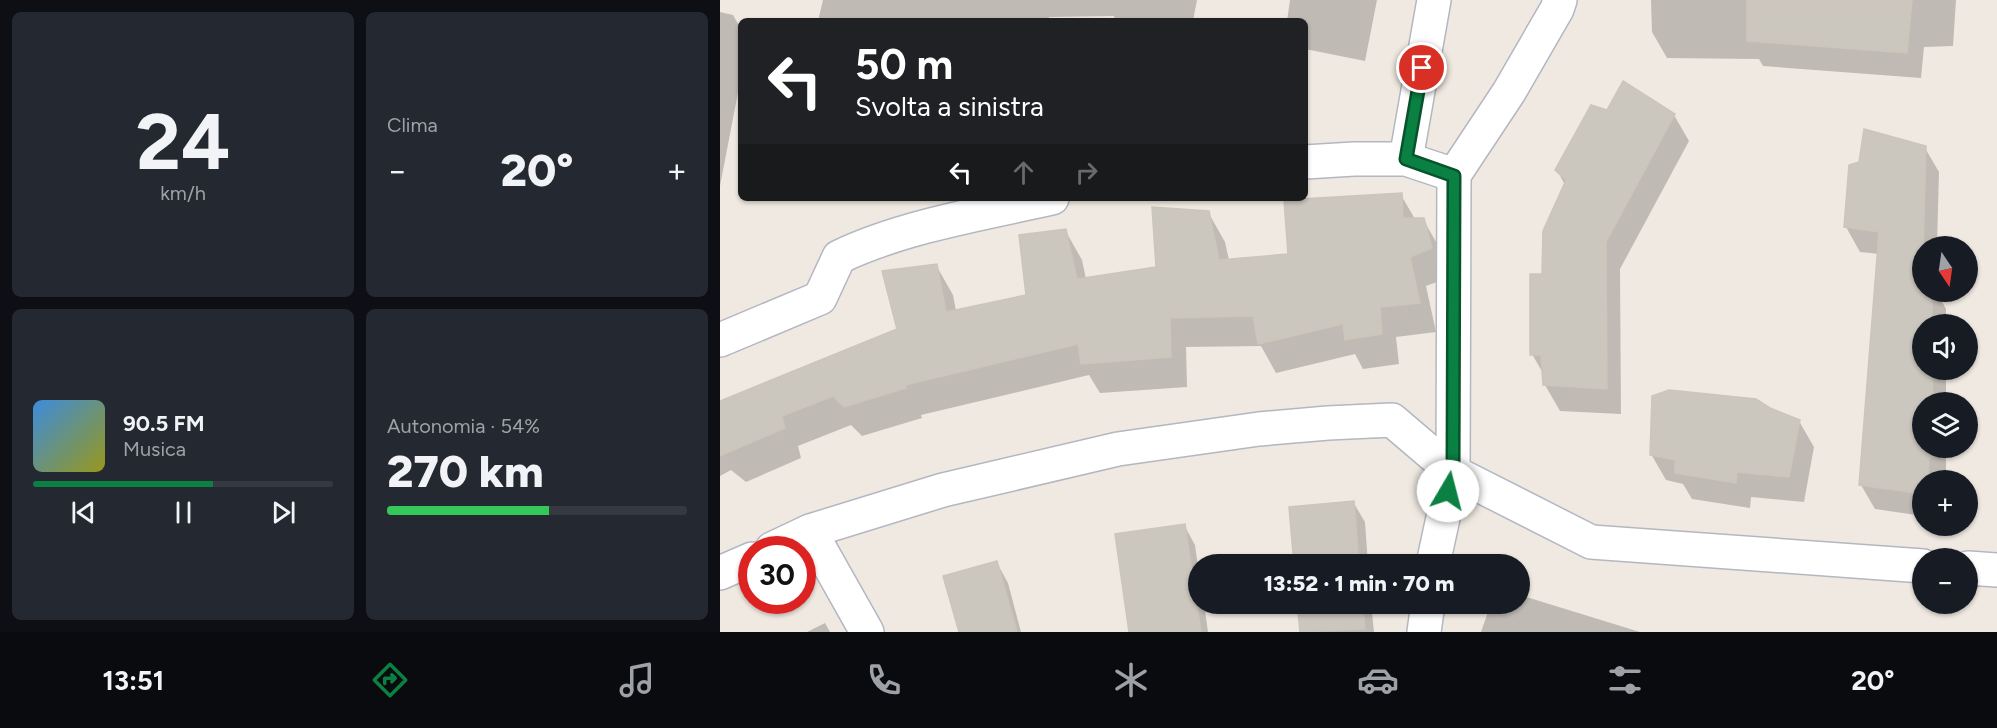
<!DOCTYPE html>
<html lang="it">
<head>
<meta charset="utf-8">
<style>
	body { margin:0; font-family:Figtree,sans-serif; background:#242831; color:#f1f3f6; height:100vh; display:flex; flex-direction:column; font-size:22px; white-space:nowrap }
	* { box-sizing:border-box; margin:0 }
	p { font-size:20px; color:#9ea1a6 }
	.icon { flex:none; width:33px; height:33px; fill:none; stroke:currentColor; stroke-width:2; stroke-linecap:round; stroke-linejoin:round }
	.map { position:relative; flex:1; overflow:hidden }
	.drawer { display:flex; flex-direction:column; gap:12px; padding:12px; background:#0d0f14; width:720px }
	.drawer>* { flex:none }
	.top-card { position:absolute; left:18px; top:18px; width:570px; height:183px; border-radius:9px; box-shadow:0 2px 4px #0004; background:#202124; color:#fff; overflow:hidden }
	.needle { width:39px; rotate:167deg }
	.controls { position:absolute; left:1192px; top:236px; display:grid; gap:12px }
	.controls a { display:grid; place-items:center; width:66px; height:66px; border-radius:50%; background:#171b24; box-shadow:0 2px 4px #0004; font-size:30px }
	.speed { position:absolute; left:18px; top:536px; display:flex; gap:12px; font-size:30px; font-weight:700; text-align:center }
	.speed>* { display:grid; place-content:center; width:78px; height:78px; border-radius:50%; background:#171b24; box-shadow:0 2px 4px #0004; line-height:1 }
	.speed .limit { border:9px solid #d22; background:#fff; color:#111 }
	.pin { position:absolute; display:grid; place-items:center; width:51px; height:51px; color:#fff; margin:-26px; border:3px solid #fff; border-radius:50%; box-shadow:0 2px 6px #0007 }
	.me { position:absolute; width:66px; margin:-33px; rotate:8deg; stroke-linejoin:round; filter:drop-shadow(0 0 4px #0008) }
	.turn { display:flex; align-items:center; gap:21px; height:126px; padding:0 18px; font-size:27px }
	.turn .icon { width:78px; height:78px; stroke-width:2.5 }
	.turn b { display:block; font-size:42px; line-height:51px }
	.lanes { display:flex; align-items:center; height:57px; padding:0 18px; background:#0003; justify-content:center; gap:30px; direction:ltr }
	.lanes .off { opacity:.35 }
	.big { font-size:45px; font-weight:800; line-height:1.1 }
	.drawer .card { flex:1; display:flex; flex-direction:column; justify-content:center; gap:9px; min-width:0; padding:0 21px; border-radius:9px; background:#242831 }
	.drawer .dial { align-items:center; gap:0 }
	.dial b { font-size:78px; line-height:1 }
	.song { display:flex; align-items:center; gap:18px }
	.cover { width:72px; height:72px; border-radius:9px; background:linear-gradient(135deg,hsl(210 70% 55%),hsl(60 70% 35%)) }
	.played { height:6px; border-radius:3px; background:linear-gradient(90deg,#0b8043 60%,#363941 60%) }
	.keys { display:flex; justify-content:space-around; direction:ltr }
	.heat { display:flex; justify-content:space-between; align-items:center; font-size:33px; direction:ltr }
	.charge { height:9px; border-radius:4px; background:linear-gradient(90deg,#34c759 54%,#363941 0) }
	.drawer .tiles { flex:1; display:grid; gap:12px; grid-template-columns:repeat(2,1fr) }
	.trip { position:absolute; left:468px; top:554px; width:342px; height:60px; border-radius:30px; background:#171b24; box-shadow:0 2px 4px #0004; font-weight:800; line-height:60px; text-align:center }
	.tab-bar { display:flex; height:96px; justify-content:space-around; align-items:center; background:#090b0e; color:#9ea1a6 }
	.tab-bar .icon { width:42px; height:42px }
	.tab-bar .active { color:#0b8043 }
	.tab-bar b { font-size:27px; color:#f1f3f6 }
	main { display:flex; flex:1; min-height:0 }
	.map>svg:first-child { display:block }
	.shadow { fill:#0003 }
	.building { fill:#cbc7bf; stroke:#cbc5ba; stroke-width:1.5 }
	.lines { fill:none; stroke-linecap:round; stroke-linejoin:round }
	.minor-casing { stroke:#b4b7c1; stroke-width:36 }
	.minor { stroke:#fff; stroke-width:33 }
	.route-casing { stroke:#07532c; stroke-width:15 }
	.route { stroke:#0b8043; stroke-width:10 }
</style>
</head>
<body>
<main>
<section class="drawer">
<div class="tiles">
<div class="card dial"><b>24</b><p>km/h</p></div>
<div class="card"><p>Clima</p>
<div class="heat"><a>−</a><b class="big">20°</b><a>+</a></div>
</div>
<div class="card">
<div class="song"><i class="cover"></i><div><b>90.5 FM</b><p>Musica</p></div></div>
<div class="played"></div>
<div class="keys"><svg class="icon" aria-label="previous" viewBox="0 0 24 24"><path d="M18 5L8 12l10 7zM5 5v14"/></svg><svg class="icon" aria-label="pause" viewBox="0 0 24 24"><path d="M8 5v14M16 5v14"/></svg><svg class="icon" aria-label="next" viewBox="0 0 24 24"><path d="M6 5l10 7-10 7zM19 5v14"/></svg></div>
</div>
<div class="card"><p>Autonomia · 54%</p><b class="big">270 km</b><div class="charge"></div></div>
</div>
</section>
<div class="map">
<svg width="1277" height="632" viewBox="0 0 1277 632">
	<rect width="100%" height="100%" fill="#efe9e1"/>
	<path class="shadow" d="M 103,0 L 477,0 L 473,21 L 395,21 L 394,16 L 329,17 L 328,21 L 98,21 Z
		M 570,0 L 657,0 L 645,61 L 585,49 L 585,21 L 567,21 Z
		M 931,0 L 1236,0 L 1233,46 L 1204,47 L 1201,78 L 1043,66 L 1039,59 L 947,58 L 932,32 Z
		M 0,12 L 13,15 L 21,29 L 21,77 L 0,186 Z
		M 903,83 L 954,115 L 969,141 L 900,269 L 901,414 L 840,411 L 825,385 L 824,375 L 812,354 L 823,276 L 845,185 L 837,170 L 887,112 Z
		M 1205,148 L 1219,172 L 1217,246 L 1203,246 L 1203,291 L 1216,291 L 1226,309 L 1226,324 L 1203,324 L 1203,369 L 1226,369 L 1226,402 L 1203,402 L 1203,447 L 1226,447 L 1226,480 L 1203,480 L 1203,516 L 1155,509 L 1141,485 L 1159,254 L 1140,252 L 1126,227 Z
		M 681,195 L 695,219 L 703,219 L 720,249 L 728,278 L 706,286 L 716,332 L 676,337 L 679,364 L 643,369 L 635,354 L 556,373 L 541,346 L 466,347 L 467,387 L 380,393 L 369,375 L 201,415 L 202,418 L 142,436 L 131,425 L 78,446 L 81,458 L 26,482 L 11,470 L 0,476 L 0,403 L 179,330 L 216,265 L 233,295 L 236,311 L 308,296 L 345,230 L 362,260 L 366,279 L 438,268 L 488,212 L 505,242 L 509,260 L 570,256 Z
		M 1050,409 L 1079,421 L 1094,447 L 1084,502 L 1031,497 L 1030,508 L 972,499 L 963,484 L 946,480 L 931,454 Z
		M 633,502 L 645,522 L 648,564 L 575,564 Z
		M 464,525 L 475,545 L 478,566 L 478,603 L 484,603 L 488,632 L 410,632 Z
		M 277,563 L 288,583 L 301,632 L 240,632 Z
		M 800,595 L 920,632 L 923,632 L 761,632 L 771,603 L 800,603 Z
		M 579,603 L 651,603 L 654,632 L 581,632 Z
		M 105,623 L 110,632 L 87,632 Z"/>
	<path class="building" d="M 1027,0 L 1192,0 L 1187,53 L 1027,41 Z
		M 903,81 L 955,114 L 886,242 L 887,389 L 823,385 L 821,355 L 810,355 L 810,274 L 822,274 L 823,231 L 846,180 L 835,170 L 871,105 L 887,110 Z
		M 1144,129 L 1206,146 L 1202,291 L 1212,291 L 1212,324 L 1203,324 L 1203,369 L 1212,369 L 1213,402 L 1203,402 L 1203,447 L 1213,447 L 1213,457 L 1209,457 L 1208,480 L 1203,480 L 1203,494 L 1139,485 L 1159,232 L 1124,227 L 1129,165 L 1139,162 Z
		M 682,193 L 683,218 L 704,218 L 712,248 L 690,257 L 700,303 L 660,307 L 662,334 L 625,340 L 623,324 L 538,344 L 533,316 L 450,318 L 451,357 L 361,364 L 358,344 L 185,385 L 186,388 L 124,407 L 113,396 L 62,416 L 65,428 L 0,456 L 0,401 L 177,329 L 162,271 L 217,264 L 226,312 L 306,295 L 299,235 L 346,229 L 357,279 L 436,267 L 432,207 L 489,211 L 499,260 L 568,254 L 564,200 Z
		M 949,390 L 1036,399 L 1050,408 L 1080,420 L 1069,477 L 1017,472 L 1016,483 L 955,473 L 955,460 L 930,455 L 932,396 Z
		M 634,501 L 639,564 L 574,564 L 569,507 Z
		M 465,524 L 481,632 L 409,632 L 395,534 Z
		M 277,561 L 297,632 L 239,632 L 223,576 Z
		M 577,603 L 643,603 L 645,629 L 580,632 Z"/>
	<g class="lines">
		<g class="minor-casing">
			<path id="minor" d="M 686,159 L 714,0
				M 585,162 L 634,159 L 686,159 L 734,175
				M 0,340 L 100,298 L 119,257 C 181,227 264,213 332,198
				M 90,531 L 147,632
				M 52,549 L 90,531 L 223,490 L 398,449 L 539,429 L 608,423 L 672,420 L 733,472 L 871,542 L 1203,566
				M 713,564 L 733,472 L 734,175 L 789,92 L 837,9 L 840,0
				M 1248,568 L 1277,570
				M 0,573 L 32,559
				M 704,632 L 708,603"/>
		</g>
		<use href="#minor" class="minor"/>
	</g>
	<g class="lines">
		<g class="route-casing">
			<path id="route" d="M 702,68 L 686,159 L 734,176 L 733,472 L 728,491"/>
		</g>
		<use href="#route" class="route"/>
	</g>
</svg>
<div class="controls">
<a><svg class="needle" viewBox="-14 -14 28 28"><path d="M0-13l5 13h-10z" fill="#e53935"/><path d="M0 13l5-13h-10z" fill="#9ea1a6"/></svg></a>
<a><svg class="icon" aria-label="sound" viewBox="0 0 24 24"><path d="M4 9h4l5-4v14l-5-4H4zM17 9q2 3 0 6"/></svg></a>
<a><svg class="icon" aria-label="layers" viewBox="0 0 24 24"><path d="M12 4l9 5-9 5-9-5zM3 14l9 5 9-5"/></svg></a>
<a>+</a>
<a>−</a>
</div>
<div class="speed"><div class="limit">30</div></div>
<div class="pin" style="left:702px;top:68px;background:#d93025"><svg class="icon" aria-label="arrive" viewBox="0 0 24 24"><path d="M6 21V4h12l-3 4 3 4H6"/></svg></div>
<svg class="me" style="left:728px;top:491px" viewBox="-20 -20 40 40"><circle r="19" fill="#fff"/><path d="M0-13L10 11 0 6-10 11z" fill="#0b8043"/></svg>
<div class="trip">13:52 · 1 min · 70 m</div>
<div class="top-card">
<div class="turn"><svg class="icon" aria-label="left" viewBox="0 0 24 24"><path d="M17 20v-9H6M10 6l-5 5 5 5"/></svg><div><b>50 m</b>Svolta a sinistra</div></div>
<div class="lanes"><svg class="icon" aria-label="left" viewBox="0 0 24 24"><path d="M17 20v-9H6M10 6l-5 5 5 5"/></svg><svg class="icon off" aria-label="ahead" viewBox="0 0 24 24"><path d="M12 20V5M6 11l6-6 6 6"/></svg><svg class="icon off" aria-label="right" viewBox="0 0 24 24"><path d="M7 20v-9h11M14 6l5 5-5 5"/></svg></div>
</div>
</div>
</main>
<nav class="tab-bar">
<b>13:51</b>
<svg class="icon active" aria-label="directions" viewBox="0 0 24 24"><path d="M12 3l9 9-9 9-9-9zM9 14v-3h6M13 9l2 2-2 2"/></svg>
<svg class="icon" aria-label="music" viewBox="0 0 24 24"><path d="M9 18V5l10-2v13"/><circle cx="6" cy="18" r="3"/><circle cx="16" cy="16" r="3"/></svg>
<svg class="icon" aria-label="phone" viewBox="0 0 24 24"><path d="M5 4h4l2 5-3 2q2 4 5 5l2-3 5 2v4C11 20 4 13 5 4z"/></svg>
<svg class="icon" aria-label="climate" viewBox="0 0 24 24"><path d="M12 3v18M4 7l16 10M4 17L20 7"/></svg>
<svg class="icon" aria-label="car" viewBox="0 0 24 24"><path d="M5 17H2v-5l4-1 3-4h7l3 4 3 1v5h-3M9 17h6M6 11h13"/><circle cx="7" cy="17" r="2"/><circle cx="17" cy="17" r="2"/></svg>
<svg class="icon" aria-label="filters" viewBox="0 0 24 24"><path d="M4 7h16M4 17h16"/><circle cx="9" cy="7" r="2"/><circle cx="15" cy="17" r="2"/></svg>
<b>20°</b>
</nav>
</body>
</html>
